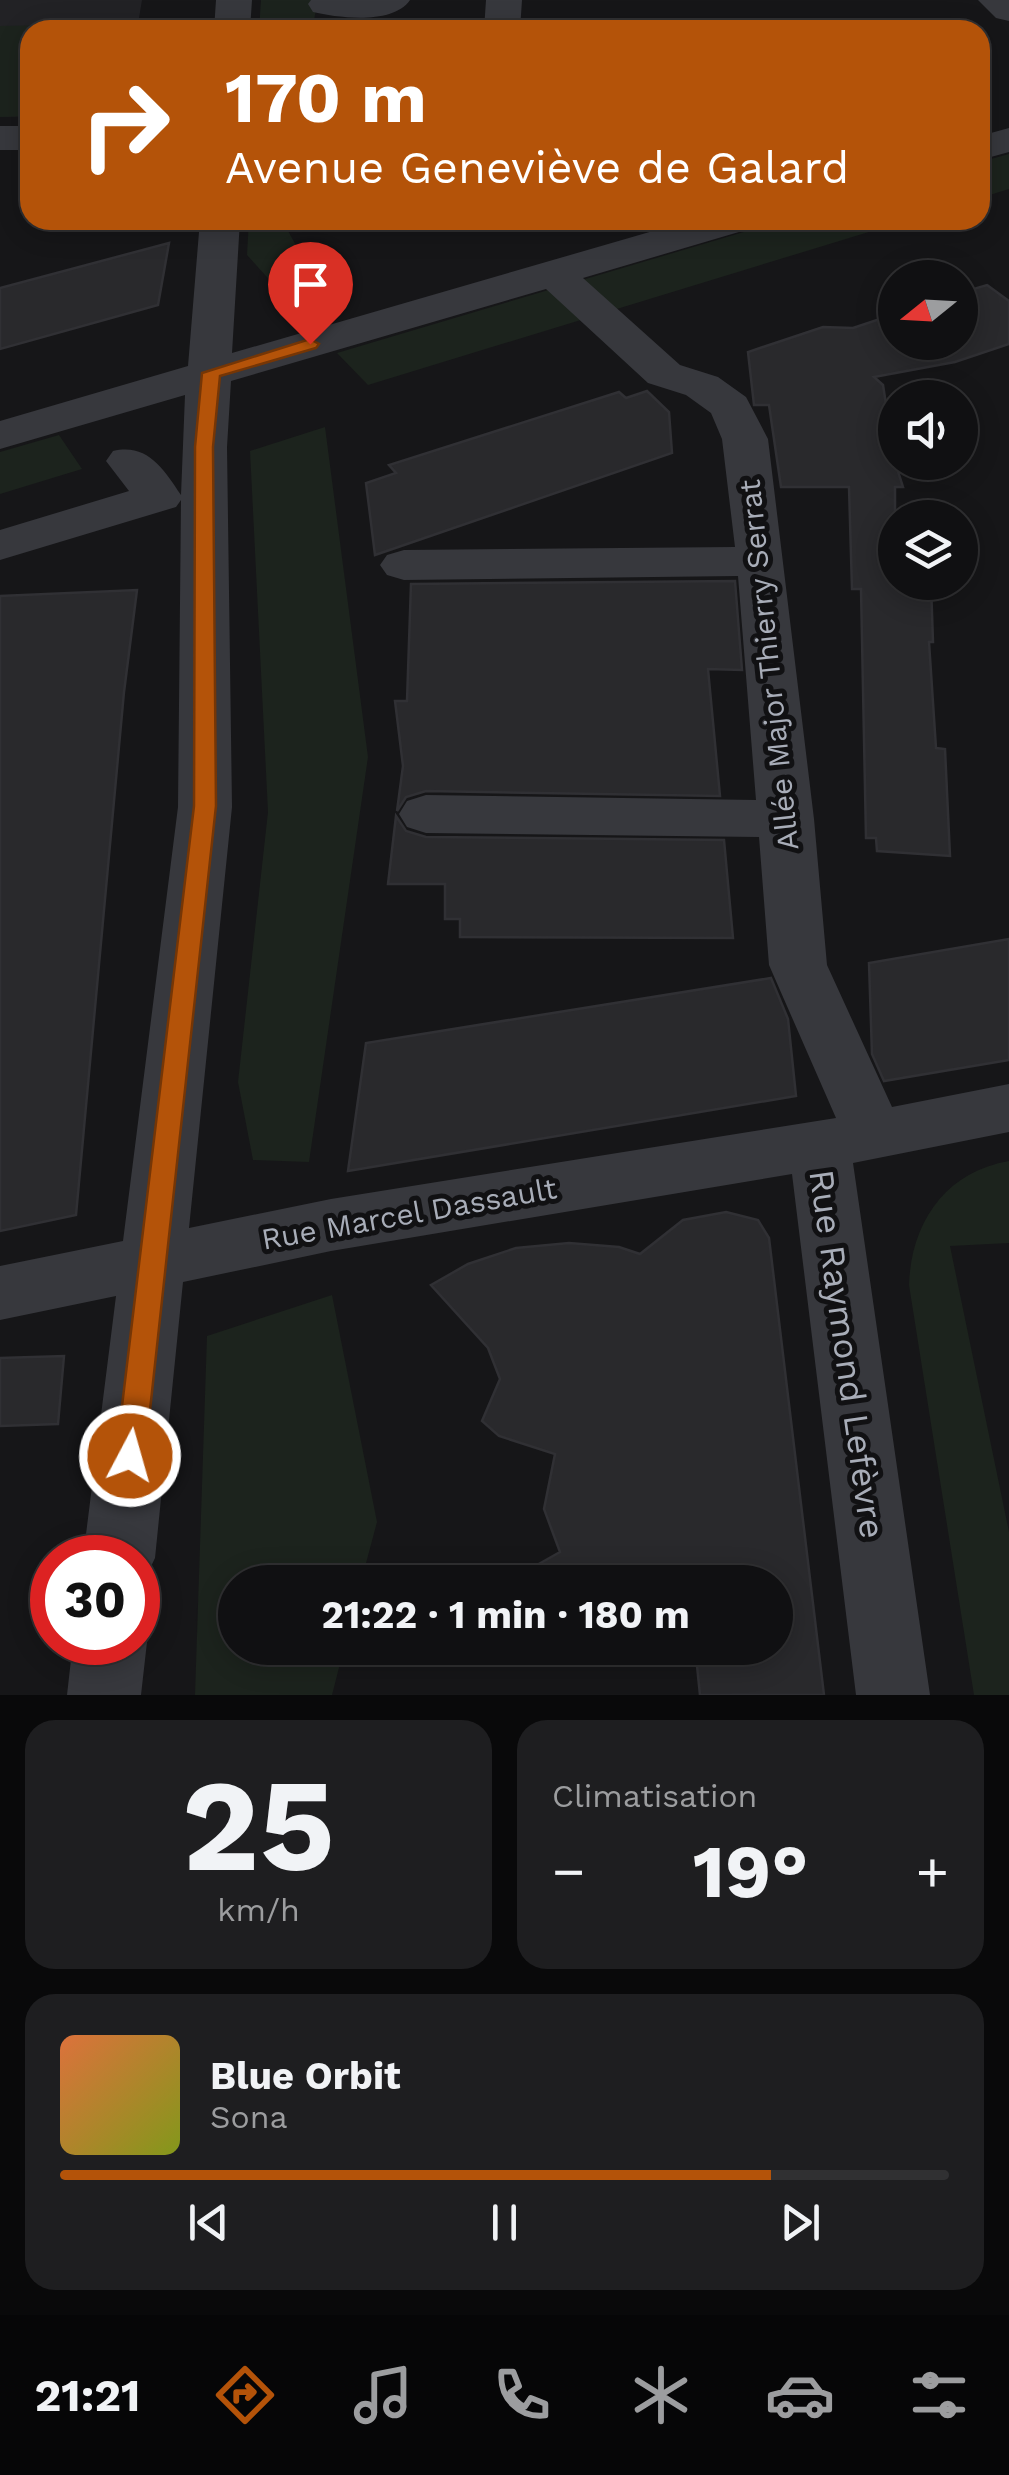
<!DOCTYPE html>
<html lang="fr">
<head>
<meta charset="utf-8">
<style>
	body { margin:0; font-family:"Work Sans",sans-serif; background:#1e1e20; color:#f1f3f6; height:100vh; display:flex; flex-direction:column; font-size:38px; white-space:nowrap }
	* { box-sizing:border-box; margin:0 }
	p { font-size:32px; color:#9c9d9f }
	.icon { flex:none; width:55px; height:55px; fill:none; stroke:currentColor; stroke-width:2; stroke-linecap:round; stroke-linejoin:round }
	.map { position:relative; height:1695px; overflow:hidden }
	.drawer { display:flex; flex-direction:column; gap:25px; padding:25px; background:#09090a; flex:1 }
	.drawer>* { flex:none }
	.top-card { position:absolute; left:20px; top:20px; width:970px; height:210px; border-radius:30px; box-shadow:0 5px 25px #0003,0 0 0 2px #303032; background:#b45309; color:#fff; overflow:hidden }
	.needle { width:65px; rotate:252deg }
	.buttons { position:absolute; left:878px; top:260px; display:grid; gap:20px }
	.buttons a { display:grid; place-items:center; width:100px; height:100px; border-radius:50%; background:#101012; box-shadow:0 5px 25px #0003,0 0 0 2px #303032; font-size:50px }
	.speed { position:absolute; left:30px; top:1535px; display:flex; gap:20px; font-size:50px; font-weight:700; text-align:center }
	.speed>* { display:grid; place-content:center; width:130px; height:130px; border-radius:50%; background:#101012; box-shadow:0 5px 25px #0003,0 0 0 2px #303032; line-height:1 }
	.speed .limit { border:15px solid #d22; background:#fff; color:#111 }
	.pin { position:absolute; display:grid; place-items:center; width:85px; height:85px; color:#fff; margin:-102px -42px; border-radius:50% 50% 50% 0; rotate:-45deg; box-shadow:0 0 10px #0007 }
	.pin .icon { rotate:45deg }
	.me { position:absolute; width:110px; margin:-55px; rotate:6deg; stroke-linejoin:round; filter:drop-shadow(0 0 8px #0008) }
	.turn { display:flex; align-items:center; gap:35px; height:210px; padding:0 40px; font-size:45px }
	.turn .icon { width:130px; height:130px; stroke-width:2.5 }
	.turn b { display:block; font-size:70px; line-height:85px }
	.big { font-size:75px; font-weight:700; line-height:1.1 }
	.drawer .tile { flex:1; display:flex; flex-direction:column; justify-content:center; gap:15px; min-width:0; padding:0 35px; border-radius:30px; background:#1e1e20 }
	.drawer .dial { align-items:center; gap:0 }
	.dial b { font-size:130px; line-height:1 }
	.song { display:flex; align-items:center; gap:30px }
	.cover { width:120px; height:120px; border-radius:15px; background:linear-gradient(135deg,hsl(20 70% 55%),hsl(70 70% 35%)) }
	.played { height:10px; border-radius:5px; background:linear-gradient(90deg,#b45309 80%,#303032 80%) }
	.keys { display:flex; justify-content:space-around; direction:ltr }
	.heat { display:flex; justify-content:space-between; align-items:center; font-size:55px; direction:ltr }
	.drawer .tiles { flex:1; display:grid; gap:25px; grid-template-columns:1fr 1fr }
	.tile:last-child { grid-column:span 2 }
	.trip { position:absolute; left:218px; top:1565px; width:575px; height:100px; border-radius:50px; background:#101012; box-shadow:0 5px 25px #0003,0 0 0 2px #303032; font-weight:700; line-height:100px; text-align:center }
	.menu { display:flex; height:160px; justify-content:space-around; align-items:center; background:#060607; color:#9c9d9f }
	.menu .icon { width:70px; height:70px }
	.menu .on { color:#b45309 }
	.menu b { font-size:45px; color:#f1f3f6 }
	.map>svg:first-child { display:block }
	.built { fill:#222225 }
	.green { fill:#1c231d }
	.building { fill:#29292c; stroke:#303034; stroke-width:2.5 }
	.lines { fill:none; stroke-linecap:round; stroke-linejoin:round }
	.minor { fill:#37383d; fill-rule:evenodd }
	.route { fill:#b45309; stroke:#753606; stroke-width:2.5 }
	.labels { text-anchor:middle; stroke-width:10; stroke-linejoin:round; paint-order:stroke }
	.street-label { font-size:30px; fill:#a8adb8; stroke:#111113 }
	.near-street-label { font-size:35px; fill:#a8adb8; stroke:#111113 }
</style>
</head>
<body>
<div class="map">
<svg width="1009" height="1695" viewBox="0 0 1009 1695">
	<rect width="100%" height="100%" fill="#161618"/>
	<path class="built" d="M 0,0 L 142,0 L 137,30 L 30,30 L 30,116 L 0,117 Z"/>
	<path class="green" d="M 261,0 L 318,0 L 312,30 L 259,30 Z
		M 55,25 L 54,30 L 30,30 L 30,116 L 0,117 L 0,26 Z
		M 1009,154 L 1009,189 L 980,198 L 980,162 Z
		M 249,220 L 282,220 L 330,307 L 301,315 L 247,255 Z
		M 784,220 L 908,220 L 368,385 L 337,353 Z
		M 325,427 L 368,757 L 309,1162 L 253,1160 L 238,1082 L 268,812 L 250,451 Z
		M 59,435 L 82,469 L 0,494 L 0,452 Z
		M 1009,1161 L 1009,1243 L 950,1246 L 1009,1532 L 1009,1695 L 974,1695 L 909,1285 C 911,1223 945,1172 1009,1161 Z
		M 332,1295 L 377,1522 L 361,1582 L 235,1582 L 235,1648 L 344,1648 L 332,1695 L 195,1695 L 207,1336 Z"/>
	<path class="building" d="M 169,243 L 158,305 L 0,349 L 0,288 Z
		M 987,285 L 1009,301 L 1009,344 L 955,362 L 874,377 L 883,385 L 895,462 L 903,487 L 895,487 L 895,582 L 931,584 L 933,642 L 929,642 L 936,748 L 945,749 L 950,856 L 877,851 L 876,838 L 866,838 L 861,589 L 852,589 L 849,487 L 781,487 L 769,405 L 754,405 L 748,352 L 823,327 L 853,328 L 895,314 L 895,342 L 960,342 L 960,293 Z
		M 647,391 L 669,412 L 672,453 L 375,555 L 366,483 L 396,473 L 389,465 L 619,392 L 626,398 Z
		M 735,581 L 742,670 L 708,669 L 720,796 L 426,791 L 406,797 L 397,811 L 403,766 L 395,701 L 407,701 L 411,584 Z
		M 137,590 L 124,692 L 76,1215 L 0,1231 L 0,596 Z
		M 396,816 L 406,831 L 426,837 L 724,840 L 733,938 L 460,937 L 460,919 L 445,919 L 445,884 L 388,884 Z
		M 1009,939 L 1009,1060 L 884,1081 L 872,1054 L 869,963 Z
		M 771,978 L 788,1019 L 796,1096 L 348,1171 L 366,1043 Z
		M 726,1212 L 758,1220 L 769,1238 L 824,1695 L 700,1695 L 696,1656 L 509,1648 L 775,1648 L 775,1582 L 507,1582 L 560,1552 L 544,1509 L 555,1454 L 499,1436 L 482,1421 L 500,1379 L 488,1348 L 431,1285 L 468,1264 L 516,1248 L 569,1243 L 619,1247 L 640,1254 L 683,1220 Z
		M 64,1356 L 58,1424 L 0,1426 L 0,1358 Z"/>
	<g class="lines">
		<path class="minor" d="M 216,0 L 252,0 L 250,30 L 214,30 Z
			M 311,0 L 410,0 C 393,25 339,18 313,12 L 308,4 Z
			M 486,0 L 522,0 L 520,30 L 484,30 Z
			M 978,0 L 1009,0 L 1009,21 L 996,18 Z
			M 0,126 L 30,126 L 30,150 L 0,150 Z
			M 1009,128 L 1009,152 L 980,160 L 980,136 Z
			M 200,220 L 240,220 L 232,353 L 691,220 L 755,220 L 749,229 L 583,278 L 680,365 L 718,377 L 746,397 L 768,439 L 814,819 L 827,965 L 892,1107 L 1009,1084 L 1009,1132 L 853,1163 L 930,1695 L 856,1695 L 792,1174 L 331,1251 L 183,1282 L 155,1558 L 144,1581 L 138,1583 L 138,1558 L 83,1558 L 116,1296 L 0,1320 L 0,1266 L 123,1241 L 178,807 L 181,500 L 176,507 L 0,560 L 0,530 L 129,491 L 106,461 L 113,451 C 147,443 163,468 181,495 L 185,395 L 0,449 L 0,421 L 188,366 ZM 546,289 L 648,383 L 686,395 L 711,413 L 722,439 L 735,547 L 404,550 L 387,555 L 380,565 L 387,575 L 404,580 L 738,576 L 756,800 L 426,795 L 407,801 L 399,814 L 407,827 L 426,833 L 759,837 L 769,965 L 836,1118 L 331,1199 L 189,1228 L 232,807 L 227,447 L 231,381 Z
			M 138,1621 L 147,1642 L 141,1695 L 67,1695 L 73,1642 L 138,1642 Z"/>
	</g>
	<path class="route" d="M 310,339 L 319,344 L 316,348 L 220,376 L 213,447 L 216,806 L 145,1456 L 140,1464 L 130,1468 L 120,1464 L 116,1456 L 194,806 L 195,447 L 202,373 Z"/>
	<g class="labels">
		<g class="street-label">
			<text transform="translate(769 665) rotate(-96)" y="10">Allée Major Thierry Serrat</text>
			<text transform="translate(409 1214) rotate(-10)" y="10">Rue Marcel Dassault</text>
		</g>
		<g class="near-street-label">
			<text transform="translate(847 1354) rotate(82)" y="12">Rue Raymond Lefèvre</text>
		</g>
	</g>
</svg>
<div class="buttons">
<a><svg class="needle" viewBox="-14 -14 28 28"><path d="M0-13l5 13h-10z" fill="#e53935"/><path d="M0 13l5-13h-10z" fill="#9c9d9f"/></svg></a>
<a><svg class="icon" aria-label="sound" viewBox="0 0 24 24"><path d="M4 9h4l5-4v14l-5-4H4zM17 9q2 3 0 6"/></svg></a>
<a><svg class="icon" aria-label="layers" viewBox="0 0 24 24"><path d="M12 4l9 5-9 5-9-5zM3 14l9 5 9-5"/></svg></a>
</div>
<div class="speed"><div class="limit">30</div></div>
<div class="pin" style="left:310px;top:344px;background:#d93025"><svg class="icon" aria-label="arrive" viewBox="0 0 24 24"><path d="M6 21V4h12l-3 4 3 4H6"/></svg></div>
<svg class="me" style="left:130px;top:1456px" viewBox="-20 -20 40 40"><circle r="17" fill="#b45309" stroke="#fff" stroke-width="3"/><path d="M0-11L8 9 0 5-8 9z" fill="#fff"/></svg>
<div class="trip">21:22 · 1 min · 180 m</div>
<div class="top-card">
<div class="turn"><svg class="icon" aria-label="right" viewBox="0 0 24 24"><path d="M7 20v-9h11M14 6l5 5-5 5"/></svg><div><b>170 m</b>Avenue Geneviève de Galard</div></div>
</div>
</div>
<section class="drawer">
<div class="tiles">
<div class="tile dial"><b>25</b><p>km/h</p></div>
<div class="tile"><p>Climatisation</p>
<div class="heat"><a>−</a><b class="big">19°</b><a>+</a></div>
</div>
<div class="tile">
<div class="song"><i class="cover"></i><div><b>Blue Orbit</b><p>Sona</p></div></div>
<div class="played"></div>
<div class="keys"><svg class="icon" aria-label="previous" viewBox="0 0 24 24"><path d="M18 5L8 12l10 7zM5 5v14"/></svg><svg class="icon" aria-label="pause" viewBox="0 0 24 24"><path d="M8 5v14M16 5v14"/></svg><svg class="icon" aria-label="next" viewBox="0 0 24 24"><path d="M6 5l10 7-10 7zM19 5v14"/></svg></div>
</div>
</div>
</section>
<nav class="menu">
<b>21:21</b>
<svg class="icon on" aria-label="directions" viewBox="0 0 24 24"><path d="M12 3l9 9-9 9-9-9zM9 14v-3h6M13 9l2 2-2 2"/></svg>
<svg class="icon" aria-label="music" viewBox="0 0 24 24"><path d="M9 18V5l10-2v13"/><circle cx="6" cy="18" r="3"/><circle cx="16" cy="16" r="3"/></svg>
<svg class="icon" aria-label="phone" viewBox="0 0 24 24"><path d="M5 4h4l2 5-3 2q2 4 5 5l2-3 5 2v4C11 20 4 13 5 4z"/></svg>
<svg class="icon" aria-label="climate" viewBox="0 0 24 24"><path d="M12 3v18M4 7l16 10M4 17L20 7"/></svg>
<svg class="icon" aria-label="car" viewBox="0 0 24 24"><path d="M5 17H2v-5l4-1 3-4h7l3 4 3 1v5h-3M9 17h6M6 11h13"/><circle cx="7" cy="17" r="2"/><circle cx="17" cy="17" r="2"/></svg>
<svg class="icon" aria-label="filters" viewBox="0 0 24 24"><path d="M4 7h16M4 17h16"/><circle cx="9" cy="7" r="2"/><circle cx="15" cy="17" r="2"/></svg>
</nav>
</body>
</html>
